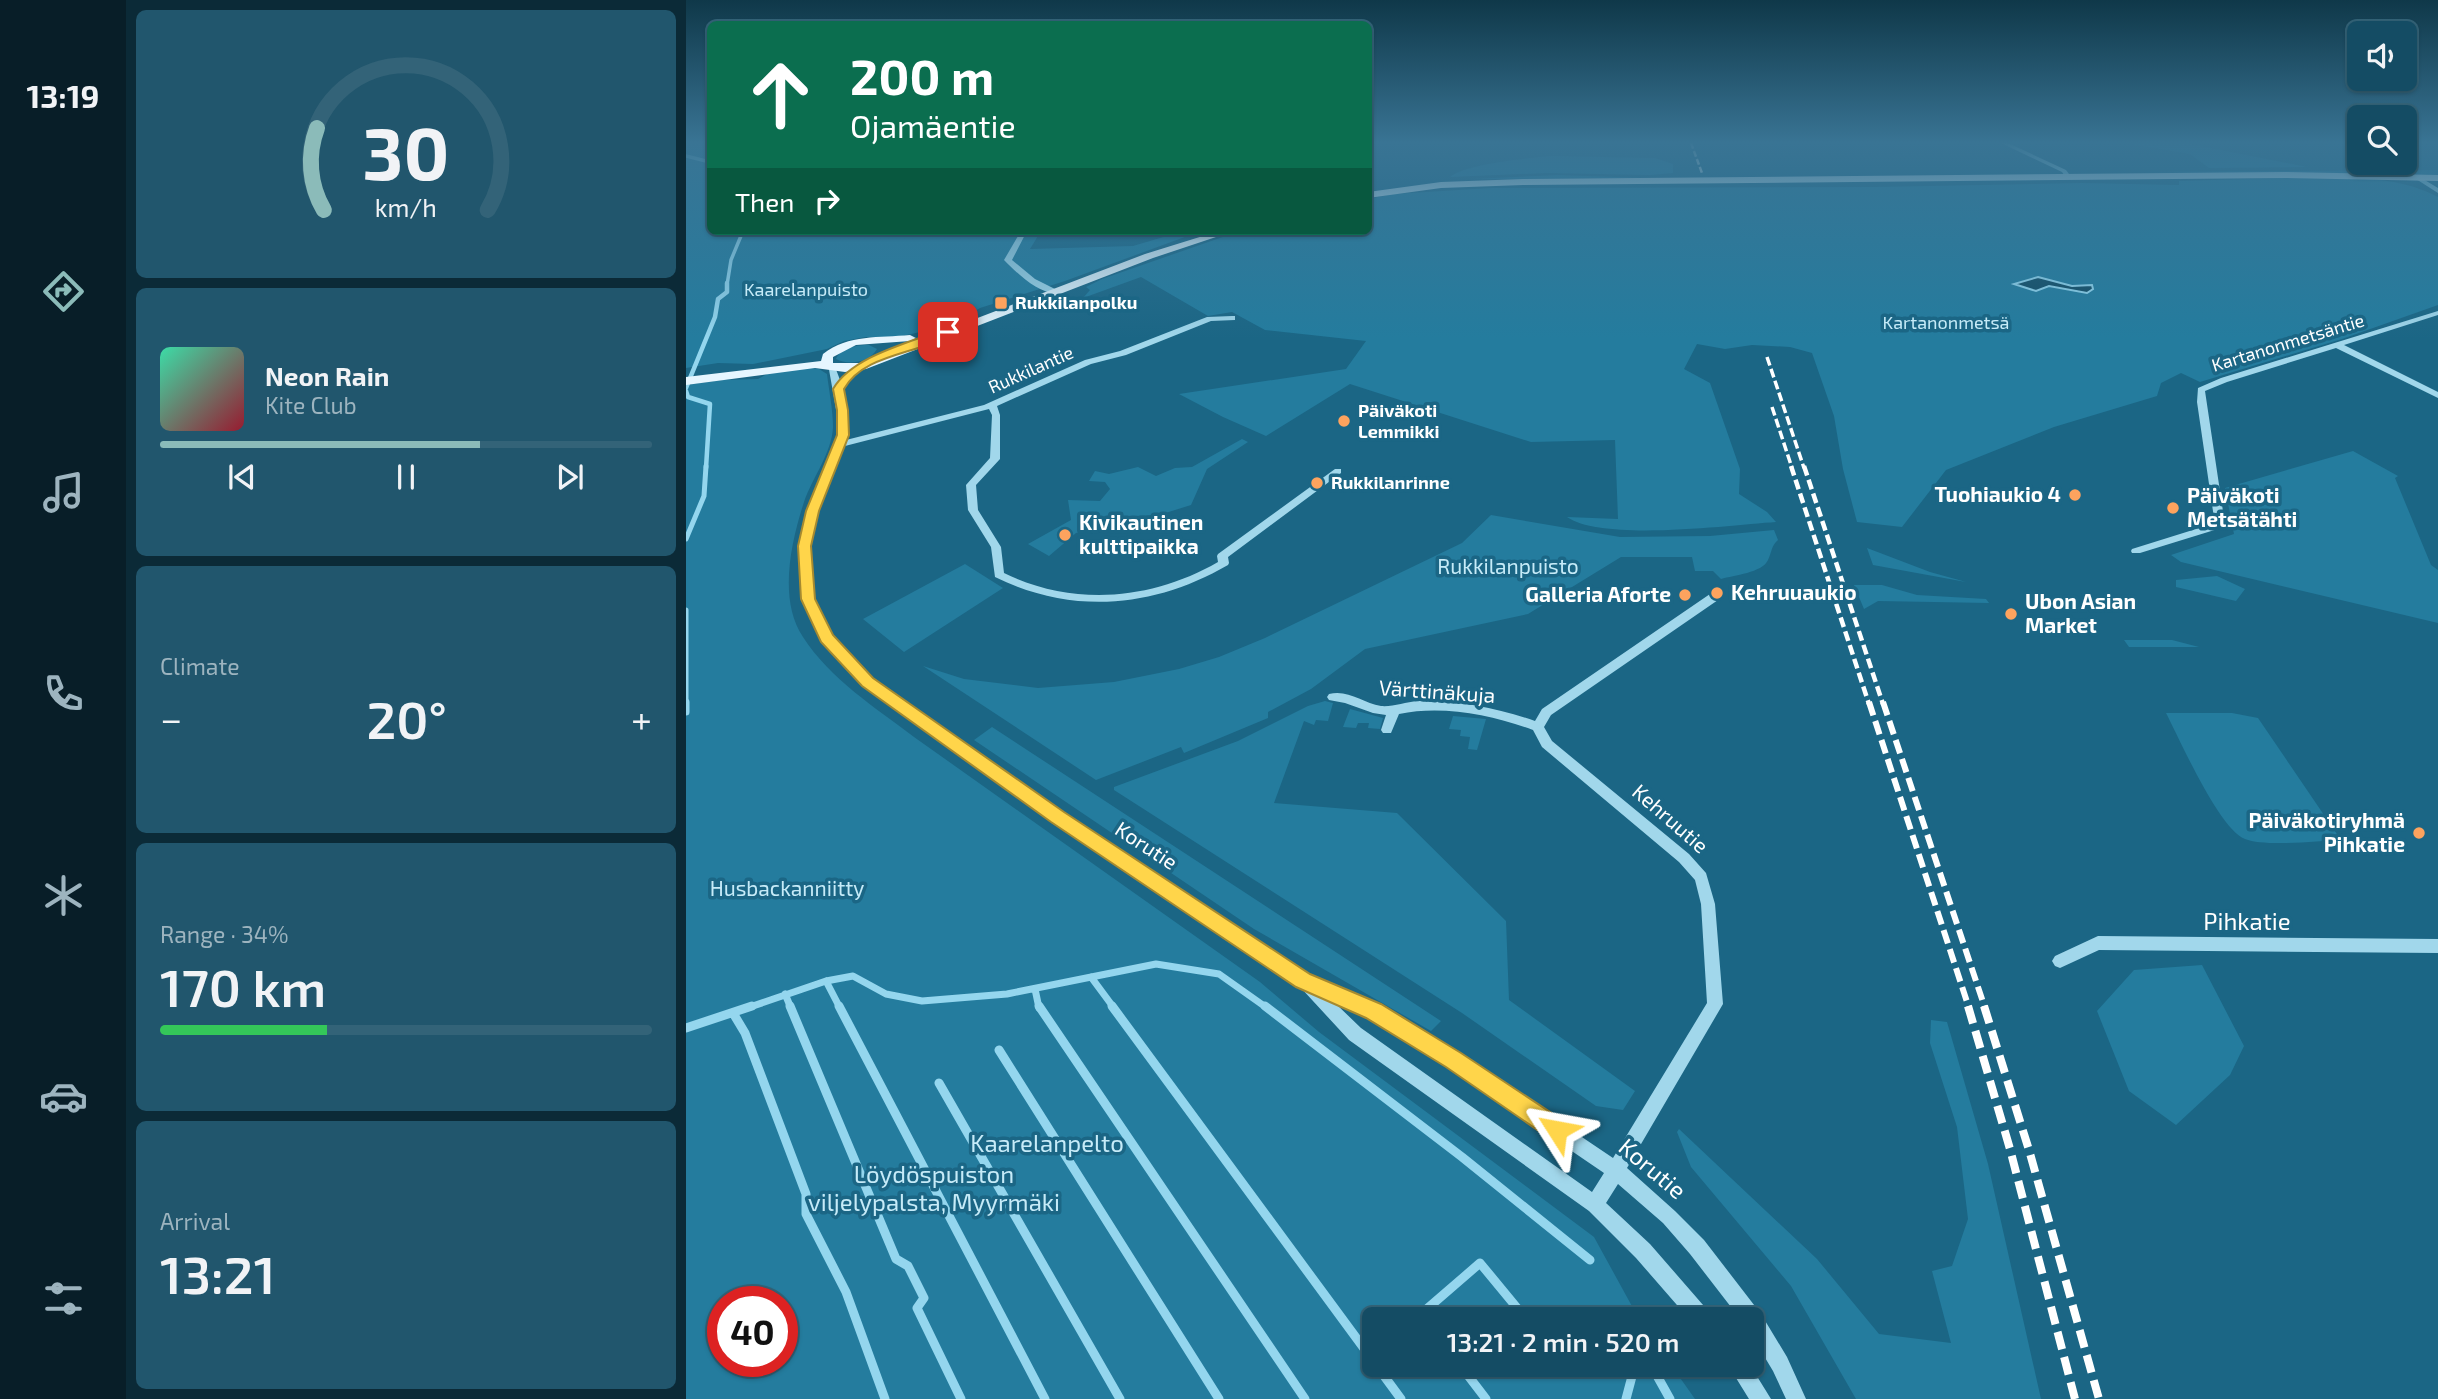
<!DOCTYPE html>
<html lang="en">
<head>
<meta charset="utf-8">
<style>
	body { margin:0; font-family:"Exo 2",sans-serif; background:#21566d; color:#f1f3f6; height:100vh; display:flex; flex-direction:column; font-size:26px; white-space:nowrap }
	* { box-sizing:border-box; margin:0 }
	p { font-size:23px; color:#9db4bf }
	.icon { flex:none; width:38px; height:38px; fill:none; stroke:currentColor; stroke-width:2; stroke-linecap:round; stroke-linejoin:round }
	.map { position:relative; flex:1; overflow:hidden }
	.panel { display:flex; flex-direction:column; gap:10px; padding:10px; background:#0b2a37; width:560px }
	.panel>* { flex:none }
	.guide { position:absolute; left:21px; top:21px; width:665px; height:214px; border-radius:10px; box-shadow:0 2px 5px #0004,0 0 0 2px #336378; background:#0b6e4f; color:#fff; overflow:hidden }
	.buttons { position:absolute; left:1661px; top:21px; display:grid; gap:14px }
	.buttons a { display:grid; place-items:center; width:70px; height:70px; border-radius:10px; background:#144c64; box-shadow:0 2px 5px #0004,0 0 0 2px #336378; font-size:35px }
	.speed { position:absolute; left:21px; top:1286px; display:flex; gap:14px; font-size:35px; font-weight:700; text-align:center }
	.speed>* { display:grid; place-content:center; width:91px; height:91px; border-radius:50%; background:#144c64; box-shadow:0 2px 5px #0004,0 0 0 2px #336378; line-height:1 }
	.speed .limit { border:10px solid #d22; background:#fff; color:#111 }
	.pin { position:absolute; display:grid; place-items:center; width:60px; height:60px; color:#fff; margin:-30px; border-radius:14px; box-shadow:0 4px 10px #0006 }
	.me { position:absolute; width:77px; margin:-38px; rotate:304deg; stroke-linejoin:round; filter:drop-shadow(0 0 5px #0008) }
	.turn { display:flex; align-items:center; gap:24px; height:147px; padding:0 28px; font-size:32px }
	.turn .icon { width:91px; height:91px; stroke-width:2.5 }
	.turn b { display:block; font-size:49px; line-height:60px }
	.then { display:flex; align-items:center; height:66px; padding:0 28px; background:#0003; gap:14px; font-size:26px }
	.big { font-size:52px; font-weight:600; line-height:1.1 }
	.panel .tile { flex:1; display:flex; flex-direction:column; justify-content:center; gap:10px; min-width:0; padding:0 24px; border-radius:10px; background:#21566d }
	.panel .dial { align-items:center; gap:0 }
	.dial svg { height:182px; overflow:visible; fill:none; stroke:#336378; stroke-width:7; stroke-linecap:round; text-anchor:middle }
	.dial text { fill:#f1f3f6; stroke:none }
	.song { display:flex; align-items:center; gap:21px }
	.cover { width:84px; height:84px; border-radius:10px; background:linear-gradient(135deg,hsl(160 70% 55%),hsl(350 70% 35%)) }
	.played { height:7px; border-radius:4px; background:linear-gradient(90deg,#8bbbb9 65%,#336378 65%) }
	.keys { display:flex; justify-content:space-around; direction:ltr }
	.heat { display:flex; justify-content:space-between; align-items:center; font-size:38px; direction:ltr }
	.charge { height:10px; border-radius:5px; background:linear-gradient(90deg,#34c759 34%,#336378 0) }
	.trip { position:absolute; left:676px; top:1307px; width:402px; height:70px; border-radius:10px; background:#144c64; box-shadow:0 2px 5px #0004,0 0 0 2px #336378; font-weight:600; line-height:70px; text-align:center }
	main { display:flex; flex:1; min-height:0 }
	.dock { display:flex; flex-direction:column; width:126px; justify-content:space-around; align-items:center; background:#081e28; color:#9db4bf }
	.dock .icon { width:49px; height:49px }
	.dock .active { color:#8bbbb9 }
	.dock b { font-size:32px; color:#f1f3f6 }
	.map>svg:first-child { display:block }
	.green { fill:#247c9e; fill-rule:evenodd }
	.water { fill:#124b63; stroke:#94d6ee; stroke-width:2 }
	.lines { fill:none; stroke-linecap:round; stroke-linejoin:round }
	.stream-far4 { stroke:#94d6ee; stroke-width:3.5 }
	.stream-far3 { stroke:#94d6ee; stroke-width:4.5 }
	.stream-far2 { stroke:#94d6ee; stroke-width:5 }
	.stream-far1 { stroke:#94d6ee; stroke-width:7 }
	.stream { stroke:#94d6ee; stroke-width:9 }
	.minor { fill:#a1d7eb; fill-rule:evenodd }
	.major { fill:#e6f6ff; fill-rule:evenodd }
	.rail-far4 { stroke:#fff; stroke-width:2.5; stroke-dasharray:6 2.5; stroke-linecap:butt }
	.rail-far3 { stroke:#fff; stroke-width:3.5; stroke-dasharray:9 3.5; stroke-linecap:butt }
	.rail-far2 { stroke:#fff; stroke-width:4.5; stroke-dasharray:10 4.5; stroke-linecap:butt }
	.rail-far1 { stroke:#fff; stroke-width:6; stroke-dasharray:14 6; stroke-linecap:butt }
	.rail { stroke:#fff; stroke-width:8; stroke-dasharray:18 8; stroke-linecap:butt }
	.route { fill:#ffd54a; stroke:#a68a30; stroke-width:2 }
	.poi-dot { fill:#fda35e; stroke:#1b6685; stroke-width:2.5 }
	.labels { text-anchor:middle; stroke-width:7; stroke-linejoin:round; paint-order:stroke }
	.far-park-label { font-size:18px; fill:#c6ebf8; stroke:#1b6685 }
	.far-poi-label { font-size:18px; font-weight:bold; fill:#fff; stroke:#1b6685; text-anchor:start }
	.far-street-label { font-size:18px; fill:#fff; stroke:#1b6685 }
	.poi-label { font-size:21px; font-weight:bold; fill:#fff; stroke:#1b6685; text-anchor:start }
	.park-label { font-size:21px; fill:#c6ebf8; stroke:#1b6685 }
	.street-label { font-size:21px; fill:#fff; stroke:#1b6685 }
	.near-street-label { font-size:24px; fill:#fff; stroke:#1b6685 }
	.near-park-label { font-size:24px; fill:#c6ebf8; stroke:#1b6685 }
</style>
</head>
<body>
<main>
<nav class="dock">
<b>13:19</b>
<svg class="icon active" aria-label="directions" viewBox="0 0 24 24"><path d="M12 3l9 9-9 9-9-9zM9 14v-3h6M13 9l2 2-2 2"/></svg>
<svg class="icon" aria-label="music" viewBox="0 0 24 24"><path d="M9 18V5l10-2v13"/><circle cx="6" cy="18" r="3"/><circle cx="16" cy="16" r="3"/></svg>
<svg class="icon" aria-label="phone" viewBox="0 0 24 24"><path d="M5 4h4l2 5-3 2q2 4 5 5l2-3 5 2v4C11 20 4 13 5 4z"/></svg>
<svg class="icon" aria-label="climate" viewBox="0 0 24 24"><path d="M12 3v18M4 7l16 10M4 17L20 7"/></svg>
<svg class="icon" aria-label="car" viewBox="0 0 24 24"><path d="M5 17H2v-5l4-1 3-4h7l3 4 3 1v5h-3M9 17h6M6 11h13"/><circle cx="7" cy="17" r="2"/><circle cx="17" cy="17" r="2"/></svg>
<svg class="icon" aria-label="filters" viewBox="0 0 24 24"><path d="M4 7h16M4 17h16"/><circle cx="9" cy="7" r="2"/><circle cx="15" cy="17" r="2"/></svg>
</nav>
<section class="panel">
<div class="tile dial"><svg viewBox="0 0 100 80">
<path d="M14 69A42 42 0 1 1 86 69"/>
<path d="M14 69A42 42 0 0 1 11 33" stroke="#8bbbb9"/>
<text x="50" y="56" font-size="32" font-weight="700">30</text>
<text x="50" y="72" font-size="11">km/h</text>
</svg></div>
<div class="tile">
<div class="song"><i class="cover"></i><div><b>Neon Rain</b><p>Kite Club</p></div></div>
<div class="played"></div>
<div class="keys"><svg class="icon" aria-label="previous" viewBox="0 0 24 24"><path d="M18 5L8 12l10 7zM5 5v14"/></svg><svg class="icon" aria-label="pause" viewBox="0 0 24 24"><path d="M8 5v14M16 5v14"/></svg><svg class="icon" aria-label="next" viewBox="0 0 24 24"><path d="M6 5l10 7-10 7zM19 5v14"/></svg></div>
</div>
<div class="tile"><p>Climate</p>
<div class="heat"><a>−</a><b class="big">20°</b><a>+</a></div>
</div>
<div class="tile"><p>Range · 34%</p><b class="big">170 km</b><div class="charge"></div></div>
<div class="tile"><p>Arrival</p><b class="big">13:21</b></div>
</section>
<div class="map">
<svg width="1752" height="1399" viewBox="0 0 1752 1399">
	<rect width="100%" height="100%" fill="#1b6685"/>
	<path class="green" d="M 0,143 L 24,143 L 24,231 L 355,231 L 344,249 L 447,246 L 498,231 L 515,231 L 379,281 L 294,308 L 269,323 L 257,327 L 207,338 L 180,337 L 158,341 L 141,349 L 67,364 L 32,363 L 0,368 Z
		M 1438,143 L 1499,143 L 1621,167 L 1523,168 L 1504,154 Z
		M 865,156 L 969,158 L 987,164 L 987,173 L 964,175 L 861,173 L 764,177 C 780,164 842,158 865,156 Z
		M 1752,170 L 1752,175 L 1455,172 Z
		M 872,175 L 960,178 L 786,179 Z
		M 1595,178 C 1648,179 1705,172 1752,197 L 1752,305 L 1656,339 L 1514,382 L 1495,373 L 1475,383 L 1471,396 L 1368,427 L 1260,470 L 1216,527 L 1171,522 L 1157,469 L 1148,416 L 1126,353 L 1104,347 L 1066,345 L 1039,349 L 1011,344 L 998,369 L 1024,383 L 1054,469 L 1053,494 L 1081,512 L 1090,522 C 1044,525 917,542 881,517 L 932,519 L 929,440 L 845,442 L 664,384 L 580,436 L 537,417 L 493,394 L 660,369 L 680,341 L 579,330 L 546,312 L 522,316 L 455,277 L 397,298 L 404,290 L 400,287 L 416,279 L 554,231 L 682,231 L 683,199 L 707,194 L 805,188 L 1190,187 L 1396,183 L 1493,185 L 1493,181 Z
		M 183,345 L 191,349 C 184,362 163,366 150,359 C 155,347 172,345 183,345 Z
		M 123,368 L 133,369 L 141,374 C 143,391 147,410 147,427 C 146,453 126,478 118,502 C 105,542 92,600 117,637 C 144,679 190,708 228,737 L 574,982 L 633,1032 L 908,1237 L 953,1319 L 688,1320 L 688,1365 L 985,1365 L 1009,1399 L 0,1399 L 0,385 L 36,380 L 72,379 L 85,372 ZM 37,1302 L 96,1302 L 96,1362 L 37,1362 Z
		M 556,439 L 562,442 L 521,469 L 505,505 L 473,515 L 425,517 L 403,530 L 390,533 L 363,556 L 342,544 L 385,520 L 382,500 L 414,501 L 424,489 L 419,482 L 403,481 L 409,471 L 423,474 L 452,467 L 470,476 L 489,468 L 506,467 Z
		M 1667,451 L 1712,476 L 1709,478 L 1745,565 L 1752,570 L 1752,623 L 1495,562 L 1485,555 L 1548,534 L 1539,488 Z
		M 805,515 L 934,537 L 1024,536 L 1088,530 L 1092,540 C 1085,546 1086,552 1082,560 C 1076,573 1048,575 1035,579 L 1027,571 L 1009,571 L 1006,557 L 935,557 L 842,614 L 679,649 L 625,689 L 582,712 L 582,718 L 498,753 L 495,747 L 410,780 L 237,666 L 278,679 L 352,688 L 428,682 L 493,669 L 533,657 L 579,638 L 776,543 Z
		M 1181,548 L 1244,572 L 1280,582 L 1187,565 Z
		M 279,564 L 317,588 L 218,652 L 177,619 Z
		M 1531,576 L 1559,589 L 1550,601 L 1490,587 L 1490,580 Z
		M 1168,585 L 1196,585 L 1231,595 L 1300,599 L 1303,603 L 1192,601 L 1178,609 Z
		M 1438,640 L 1486,640 L 1513,647 L 1443,647 Z
		M 639,701 L 647,703 L 642,721 L 630,720 L 628,725 L 618,721 L 588,803 L 711,813 L 820,921 L 823,1000 L 949,1091 L 937,1110 L 910,1106 L 776,1013 L 428,790 L 428,787 L 552,741 L 622,706 Z
		M 664,709 L 697,718 L 694,729 L 682,728 L 683,723 L 672,723 L 670,728 L 657,727 Z
		M 1480,713 L 1546,713 L 1572,718 L 1655,840 C 1632,841 1579,847 1559,839 C 1533,829 1494,740 1480,713 Z
		M 767,716 L 800,719 L 791,750 L 782,749 L 784,737 L 774,736 L 775,730 L 763,729 Z
		M 306,727 L 755,1021 L 745,1031 L 568,929 L 288,740 Z
		M 1516,965 L 1558,1046 L 1544,1075 L 1490,1125 L 1443,1091 L 1411,1011 L 1448,970 Z
		M 1245,1020 L 1261,1022 L 1302,1164 L 1355,1399 L 1170,1399 L 1105,1286 L 1005,1167 L 991,1132 L 993,1129 L 1131,1259 L 1193,1334 L 1265,1343 L 1246,1271 L 1266,1266 L 1282,1219 L 1271,1127 L 1244,1043 Z"/>
	<path class="water" d="M 1352,277 L 1386,286 L 1406,285 L 1407,289 L 1401,293 L 1363,286 L 1350,291 L 1328,284 Z"/>
	<g class="lines">
		<path class="stream-far4" d="M 0,156 L 24,162
			M 41,285 L 45,260 L 57,231"/>
		<path class="stream-far3" d="M 0,388 L 29,317 L 32,299 L 41,292 L 41,283
			M 0,391 L 2,397 L 24,404 L 20,468"/>
		<path class="stream-far2" d="M 0,539 L 18,496 L 20,466
			M 0,610 L 0,704"/>
		<path class="stream-far1" d="M 0,702 L 0,712
			M 405,977 L 428,1008
			M 140,981 L 154,1008
			M 349,989 L 353,1008
			M 99,994 L 105,1008
			M 61,1008 L 140,981 L 167,976 L 200,994 L 236,1001 L 321,994 L 470,964 L 533,974 L 581,1008"/>
		<path class="stream" d="M 104,1006 L 210,1259 L 222,1266 L 238,1298 L 231,1308 L 275,1399
			M 153,1006 L 359,1399
			M 353,1006 L 619,1399
			M 426,1006 L 688,1362
			M 579,1006 L 776,1157 L 904,1260
			M 47,1013 L 59,1033 L 120,1194 L 120,1214 L 160,1292 L 199,1399
			M 0,1028 L 66,1006
			M 313,1050 L 533,1399
			M 253,1083 L 434,1399
			M 739,1320 L 735,1314 L 794,1263 L 841,1320
			M 690,1365 L 715,1399
			M 774,1365 L 800,1399
			M 965,1365 L 984,1399
			M 940,1399 L 949,1365"/>
		<path class="minor" d="M 1315,143 L 1322,143 L 1380,170 L 1386,178 L 1381,179 L 1376,172 Z
			M 1732,176 L 1752,188 L 1752,193 L 1730,179 Z
			M 335,231 L 341,231 L 326,260 L 349,279 L 371,290 L 371,294 C 351,293 331,273 318,260 Z
			M 1752,311 L 1752,315 L 1658,345 L 1752,392 L 1752,398 L 1650,348 L 1541,382 L 1519,391 L 1538,518 L 1535,528 L 1454,553 L 1446,553 L 1445,551 L 1446,549 L 1526,524 L 1528,518 L 1511,402 L 1512,388 L 1535,378 Z
			M 546,316 L 549,316 L 549,320 L 525,321 L 440,355 L 405,364 L 311,406 L 314,415 L 314,459 L 290,485 L 292,510 L 315,547 L 318,573 C 388,607 466,600 532,562 L 531,556 L 532,554 L 649,469 L 655,469 L 655,473 L 542,557 L 543,563 L 542,565 C 468,608 386,615 309,577 L 305,547 L 282,510 L 280,485 L 304,458 L 306,415 L 303,409 L 159,446 L 131,511 L 123,546 L 128,599 L 145,636 L 186,679 L 282,749 L 622,976 L 694,1006 L 773,1054 L 927,1158 L 1021,1003 L 1015,904 L 1009,880 L 993,862 L 856,747 L 847,730 C 806,715 757,705 713,714 L 705,733 L 697,733 L 695,730 L 700,715 L 687,713 L 659,703 L 643,700 L 641,697 L 643,694 C 662,689 677,703 695,706 C 707,707 719,702 732,701 C 771,700 812,708 849,721 L 856,709 L 1024,594 L 1032,594 L 1034,597 L 1032,600 L 865,715 L 858,727 L 866,741 L 1003,854 L 1020,873 L 1029,904 L 1037,1004 L 941,1168 L 989,1211 L 1018,1240 L 1075,1314 L 1101,1357 L 1120,1399 L 1100,1399 L 1087,1371 L 1066,1336 L 1066,1320 L 1055,1320 L 1004,1254 L 977,1223 L 932,1184 L 920,1203 L 964,1244 L 1024,1313 L 1027,1320 L 1004,1320 L 950,1258 L 903,1211 L 663,1040 L 615,988 L 272,755 L 178,685 L 151,659 L 134,638 L 116,599 L 113,546 L 121,511 L 150,444 L 153,426 L 142,364 L 148,364 L 154,380 L 173,364 L 180,366 L 161,382 L 156,389 L 163,426 L 160,440 L 298,405 L 399,360 L 434,351 L 521,317 ZM 648,1002 L 682,1016 L 761,1066 L 918,1173 L 906,1192 L 675,1028 Z
			M 1412,936 L 1752,939 L 1752,953 L 1413,950 L 1374,968 L 1369,966 L 1366,961 L 1369,956 Z
			M 1042,1365 L 1064,1365 L 1085,1399 L 1063,1399 Z"/>
		<path class="major" d="M 1599,172 L 1752,175 L 1752,181 L 1599,178 L 837,185 L 755,188 L 682,198 L 682,192 L 755,182 L 837,179 Z
			M 533,231 L 548,231 L 467,258 L 180,369 L 159,372 L 129,368 L 0,385 L 0,377 L 135,361 L 137,354 C 163,334 193,338 224,335 L 230,338 L 224,341 L 170,345 L 147,357 L 147,363 L 174,363 L 459,254 Z"/>
		<path class="rail-far4" d="M 1005,143 L 1016,173"/>
		<path class="rail-far3" d="M 1081,357 L 1118,468
			M 1086,407 L 1106,468"/>
		<path class="rail-far2" d="M 1105,466 L 1183,704
			M 1118,466 L 1197,704"/>
		<path class="rail-far1" d="M 1183,702 L 1283,1008
			M 1197,702 L 1299,1008"/>
		<path class="rail" d="M 1282,1006 L 1324,1149 L 1389,1399
			M 1298,1006 L 1343,1150 L 1413,1399"/>
	</g>
	<linearGradient id="sky" x2="0" y2="1"><stop stop-color="#0f3849"/><stop offset="0.42" stop-color="#397494"/><stop offset="1" stop-color="#397494" stop-opacity="0"/></linearGradient>
	<rect width="1752" height="339" fill="url(#sky)"/>
	<path class="route" d="M 258,329 L 267,332 C 236,355 179,352 158,389 L 162,410 L 163,435 L 133,511 L 125,546 L 129,599 L 147,635 L 187,678 L 378,812 L 624,974 L 695,1004 L 775,1053 L 879,1122 L 882,1130 L 879,1138 L 871,1141 L 863,1138 L 760,1067 L 680,1018 L 610,987 L 365,822 L 176,686 L 135,642 L 115,599 L 112,546 L 120,511 L 151,435 L 151,410 L 147,389 C 166,356 223,343 258,329 Z"/>
	<g class="poi-dot">
		<rect x="308" y="296" width="14" height="14" rx="3.5"/>
		<circle cx="658" cy="421" r="7"/>
		<circle cx="631" cy="483" r="7"/>
		<circle cx="1389" cy="495" r="7"/>
		<circle cx="1487" cy="508" r="7"/>
		<circle cx="379" cy="535" r="7"/>
		<circle cx="1031" cy="593" r="7"/>
		<circle cx="999" cy="595" r="7"/>
		<circle cx="1325" cy="614" r="7"/>
		<circle cx="1733" cy="833" r="7"/>
	</g>
	<g class="labels">
		<g class="far-park-label">
			<text x="120" y="296">Kaarelanpuisto</text>
			<text x="1260" y="329">Kartanonmetsä</text>
		</g>
		<g class="far-poi-label">
			<text x="329" y="309">Rukkilanpolku</text>
			<text x="672" y="417">Päiväkoti<tspan x="672" dy="21">Lemmikki</tspan></text>
			<text x="645" y="489">Rukkilanrinne</text>
		</g>
		<g class="far-street-label">
			<text transform="translate(1602 343) rotate(-17)" y="6">Kartanonmetsäntie</text>
			<text transform="translate(345 370) rotate(-24)" y="6">Rukkilantie</text>
		</g>
		<g class="poi-label">
			<text x="1375" y="502" text-anchor="end">Tuohiaukio 4</text>
			<text x="1501" y="503">Päiväkoti<tspan x="1501" dy="24">Metsätähti</tspan></text>
			<text x="393" y="530">Kivikautinen<tspan x="393" dy="24">kulttipaikka</tspan></text>
			<text x="1045" y="600">Kehruuaukio</text>
			<text x="985" y="602" text-anchor="end">Galleria Aforte</text>
			<text x="1339" y="609">Ubon Asian<tspan x="1339" dy="24">Market</tspan></text>
			<text x="1719" y="828" text-anchor="end">Päiväkotiryhmä<tspan x="1719" dy="24">Pihkatie</tspan></text>
		</g>
		<g class="park-label">
			<text x="822" y="574">Rukkilanpuisto</text>
			<text x="101" y="896">Husbackanniitty</text>
		</g>
		<g class="street-label">
			<text transform="translate(751 692) rotate(4)" y="7">Värttinäkuja</text>
			<text transform="translate(984 819) rotate(41)" y="7">Kehruutie</text>
			<text transform="translate(460 846) rotate(33)" y="7">Korutie</text>
		</g>
		<g class="near-street-label">
			<text x="1561" y="930">Pihkatie</text>
			<text transform="translate(966 1169) rotate(40)" y="8">Korutie</text>
		</g>
		<g class="near-park-label">
			<text x="361" y="1152">Kaarelanpelto</text>
			<text x="248" y="1183">Löydöspuiston<tspan x="248" dy="28">viljelypalsta, Myyrmäki</tspan></text>
		</g>
	</g>
</svg>
<div class="buttons">
<a><svg class="icon" aria-label="sound" viewBox="0 0 24 24"><path d="M4 9h4l5-4v14l-5-4H4zM17 9q2 3 0 6"/></svg></a>
<a><svg class="icon" aria-label="search" viewBox="0 0 24 24"><circle cx="10" cy="10" r="6"/><path d="M15 15l6 6"/></svg></a>
</div>
<div class="speed"><div class="limit">40</div></div>
<div class="pin" style="left:262px;top:332px;background:#d93025"><svg class="icon" aria-label="arrive" viewBox="0 0 24 24"><path d="M6 21V4h12l-3 4 3 4H6"/></svg></div>
<svg class="me" style="left:871px;top:1130px" viewBox="-20 -20 40 40"><path d="M0-17L14 15 0 8-14 15z" fill="#ffd54a" stroke="#fff" stroke-width="4"/></svg>
<div class="trip">13:21 · 2 min · 520 m</div>
<div class="guide">
<div class="turn"><svg class="icon" aria-label="ahead" viewBox="0 0 24 24"><path d="M12 20V5M6 11l6-6 6 6"/></svg><div><b>200 m</b>Ojamäentie</div></div>
<div class="then">Then<svg class="icon" aria-label="right" viewBox="0 0 24 24"><path d="M7 20v-9h11M14 6l5 5-5 5"/></svg></div>
</div>
</div>
</main>
</body>
</html>
